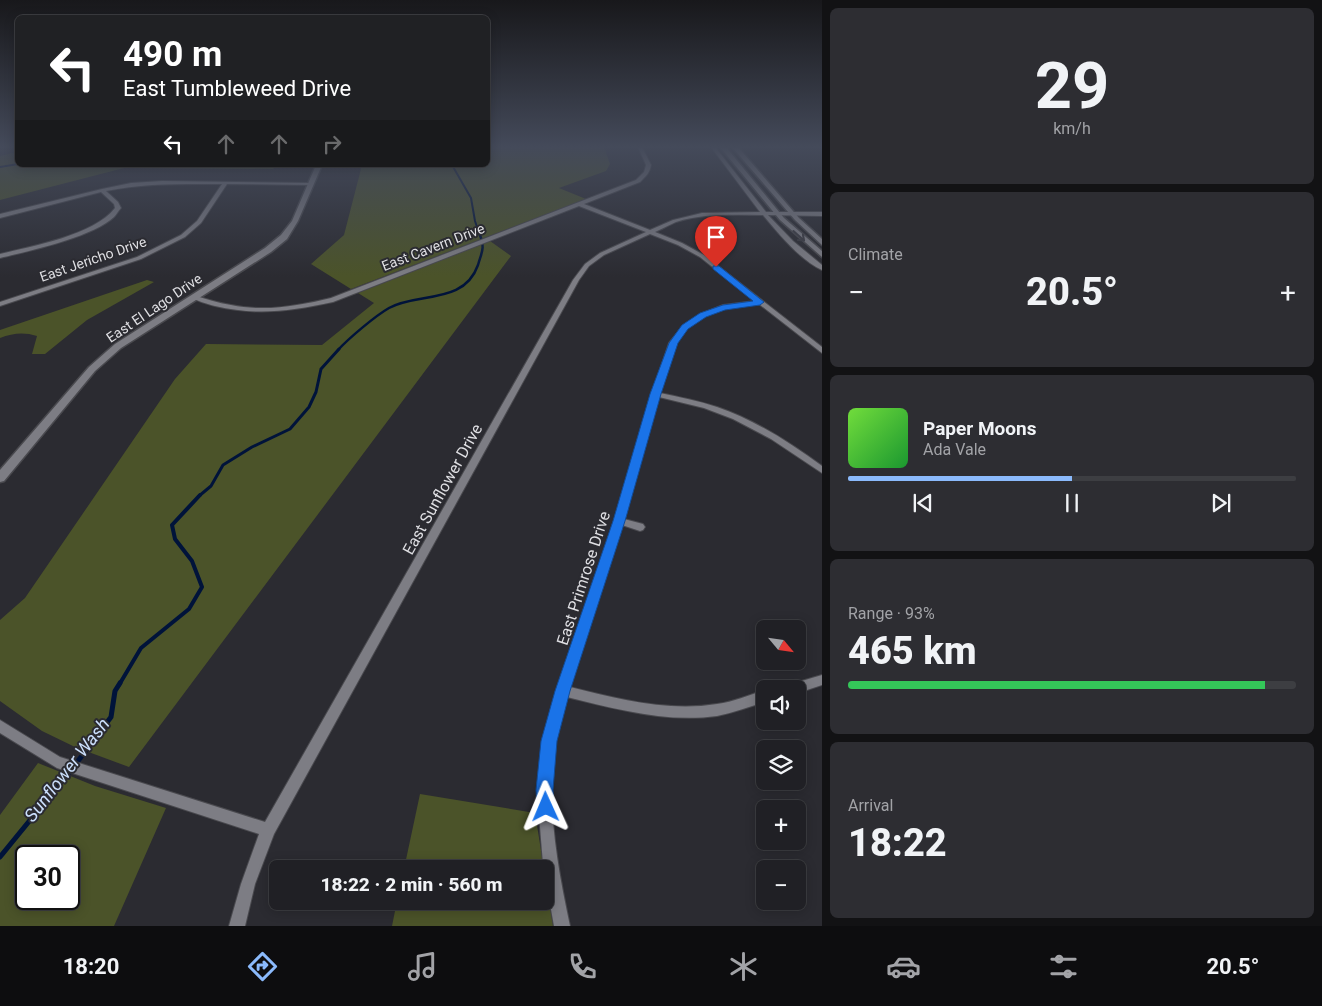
<!DOCTYPE html>
<html lang="en">
<head>
<meta charset="utf-8">
<style>
	body { margin:0; font-family:Roboto,sans-serif; background:#2d2d32; color:#f1f3f6; height:100vh; display:flex; flex-direction:column; font-size:19px; white-space:nowrap }
	* { box-sizing:border-box; margin:0 }
	p { font-size:16px; color:#a2a3a7 }
	.icon { flex:none; width:28px; height:28px; fill:none; stroke:currentColor; stroke-width:2; stroke-linecap:round; stroke-linejoin:round }
	.map { position:relative; flex:1; overflow:hidden }
	.side { display:flex; flex-direction:column; gap:8px; padding:8px; background:#121214; width:500px }
	.side>* { flex:none }
	.hud { position:absolute; left:15px; top:15px; width:475px; height:152px; border-radius:8px; box-shadow:0 2px 12px #0003,0 0 0 1px #3d3e42; background:#202124; color:#fff; overflow:hidden }
	.needle { width:32px; rotate:119deg }
	.tools { position:absolute; left:756px; top:620px; display:grid; gap:10px }
	.tools a { display:grid; place-items:center; width:50px; height:50px; border-radius:8px; background:#202025; box-shadow:0 2px 12px #0003,0 0 0 1px #3d3e42; font-size:25px }
	.speed { position:absolute; left:15px; top:845px; display:flex; gap:10px; font-size:25px; font-weight:700; text-align:center }
	.speed>* { display:grid; place-content:center; width:65px; height:65px; border-radius:50%; background:#202025; box-shadow:0 2px 12px #0003,0 0 0 1px #3d3e42; line-height:1 }
	.speed .limit { border:2px solid #111; border-radius:8px; background:#fff; color:#111 }
	.pin { position:absolute; display:grid; place-items:center; width:42px; height:42px; color:#fff; margin:-51px -21px; border-radius:50% 50% 50% 0; rotate:-45deg; box-shadow:0 0 5px #0007 }
	.pin .icon { rotate:45deg }
	.me { position:absolute; width:55px; margin:-28px; rotate:359deg; stroke-linejoin:round; filter:drop-shadow(0 0 4px #0008) }
	.turn { display:flex; align-items:center; gap:18px; height:105px; padding:0 25px; font-size:22px }
	.turn .icon { width:65px; height:65px; stroke-width:2.5 }
	.turn b { display:block; font-size:35px; line-height:42px }
	.lanes { display:flex; align-items:center; height:48px; padding:0 25px; background:#0003; justify-content:center; gap:25px; direction:ltr }
	.lanes .off { opacity:.35 }
	.big { font-size:38px; font-weight:800; line-height:1.1 }
	.side .tile { flex:1; display:flex; flex-direction:column; justify-content:center; gap:8px; min-width:0; padding:0 18px; border-radius:8px; background:#2d2d32 }
	.side .dial { align-items:center; gap:0 }
	.dial b { font-size:65px; line-height:1 }
	.song { display:flex; align-items:center; gap:15px }
	.cover { width:60px; height:60px; border-radius:8px; background:linear-gradient(135deg,hsl(100 70% 55%),hsl(130 70% 35%)) }
	.played { height:5px; border-radius:2px; background:linear-gradient(90deg,#8bbafc 50%,#3d3e42 50%) }
	.keys { display:flex; justify-content:space-around; direction:ltr }
	.heat { display:flex; justify-content:space-between; align-items:center; font-size:28px; direction:ltr }
	.charge { height:8px; border-radius:4px; background:linear-gradient(90deg,#34c759 93%,#3d3e42 0) }
	.trip { position:absolute; left:269px; top:860px; width:285px; height:50px; border-radius:8px; background:#202025; box-shadow:0 2px 12px #0003,0 0 0 1px #3d3e42; font-weight:800; line-height:50px; text-align:center }
	.dock { display:flex; height:80px; justify-content:space-around; align-items:center; background:#0d0d0f; color:#a2a3a7 }
	.dock .icon { width:35px; height:35px }
	.dock .selected { color:#8bbafc }
	.dock b { font-size:22px; color:#f1f3f6 }
	main { display:flex; flex:1; min-height:0 }
	.map>svg:first-child { display:block }
	.green { fill:#4b5329; fill-rule:evenodd }
	.lines { fill:none; stroke-linecap:round; stroke-linejoin:round }
	.stream-far4 { stroke:#00133a; stroke-width:2 }
	.stream-far3 { stroke:#00133a; stroke-width:2.5 }
	.stream-far2 { stroke:#00133a; stroke-width:3 }
	.stream-far1 { stroke:#00133a; stroke-width:4 }
	.stream { stroke:#00133a; stroke-width:5 }
	.minor-casing { stroke:#49494e; stroke-width:2 }
	.tertiary-casing { stroke:#49494e; stroke-width:3 }
	.minor { fill:#7d7d84; fill-rule:evenodd }
	.tertiary { fill:#7d7d84; fill-rule:evenodd }
	.oneway { stroke:#3b3b42 }
	.route { fill:#1a73e8; stroke:#114b97 }
	.labels { text-anchor:middle; stroke-width:4; stroke-linejoin:round; paint-order:stroke }
	.far-street-label { font-size:14px; fill:#dfdfe3; stroke:#2b2b31 }
	.street-label { font-size:16px; fill:#dfdfe3; stroke:#2b2b31 }
	.water-label { font-size:18px; font-style:italic; fill:#cce0fd; stroke:#2b2b31 }
</style>
</head>
<body>
<main>
<div class="map">
<svg width="822" height="926" viewBox="0 0 822 926">
	<rect width="100%" height="100%" fill="#2b2b31"/>
	<path class="green" d="M 488,147 L 604,147 L 610,164 L 606,171 L 559,188 L 586,199 L 351,289 L 311,264 L 344,235 L 362,165 L 488,165 Z
		M 17,152 L 18,165 L 269,165 L 274,169 L 124,168 L 0,200 L 0,156 Z
		M 490,241 L 511,256 L 129,767 L 75,747 L 42,731 L 0,701 L 0,620 L 25,598 L 175,379 L 206,344 L 322,345 L 374,303 L 358,293 Z
		M 147,280 L 154,282 L 87,320 L 45,354 L 32,354 L 37,336 C 24,332 13,333 0,338 L 0,330 Z
		M 38,763 L 95,786 L 166,808 L 114,926 L 0,926 L 0,815 ZM 69,856 L 69,899 L 26,899 L 26,856 Z
		M 420,794 L 535,813 L 544,869 L 404,869 Z
		M 545,876 L 553,926 L 392,926 L 397,901 L 545,901 Z"/>
	<g class="lines">
		<path class="stream-far4" d="M 452,165 L 471,198 L 475,221 L 480,236
			M 0,167 L 18,164"/>
		<path class="stream-far3" d="M 338,350 C 348,339 375,316 389,308 C 418,292 464,305 478,265 C 482,251 485,249 480,235"/>
		<path class="stream-far2" d="M 199,496 L 211,486 L 223,465 L 252,447 L 290,429 L 309,407 L 316,392 L 321,369 L 339,349"/>
		<path class="stream-far1" d="M 119,685 L 141,648 L 189,609 L 202,587 L 192,561 L 175,539 L 172,525 L 200,495"/>
		<path class="stream" d="M 75,765 L 111,717 L 115,691 L 120,683
			M 0,857 L 71,770"/>
		<g class="minor-casing">
			<path id="minor" d="M 638,147 L 642,147 L 651,165 C 650,173 645,177 640,182 L 584,204 L 650,230 L 673,220 L 702,213 L 760,212 L 711,147 L 715,147 L 766,212 L 822,212 L 822,216 L 768,215 L 793,241 L 822,265 L 822,270 C 800,260 778,233 763,215 C 734,215 704,213 676,222 C 669,225 662,229 655,232 L 682,243 L 704,255 L 822,347 L 822,353 L 759,304 L 724,309 L 705,316 L 687,328 L 676,343 L 660,393 C 679,397 699,401 717,407 C 755,420 789,442 822,466 L 822,473 L 771,439 L 733,419 L 704,408 L 659,397 L 624,519 L 643,524 L 645,527 L 643,530 L 640,531 L 622,525 L 570,687 C 618,699 668,712 717,704 C 734,702 749,695 765,690 L 765,702 C 749,707 733,713 717,716 C 666,723 616,709 567,697 C 563,712 558,727 555,742 C 546,804 557,865 570,926 L 554,926 L 545,876 L 545,869 L 544,869 L 543,864 L 537,790 L 543,741 L 557,691 L 614,521 L 652,394 L 669,343 L 683,326 L 701,314 L 723,305 L 755,301 L 700,257 L 678,245 L 650,234 L 604,255 L 589,266 L 579,280 L 274,834 L 255,884 L 245,926 L 229,926 L 241,884 L 259,834 L 57,768 L 0,733 L 0,720 L 60,757 L 265,822 L 573,280 L 585,264 L 600,253 L 646,232 L 579,206 L 333,302 C 291,311 257,316 215,306 C 207,304 197,301 190,297 L 193,295 C 206,299 218,303 231,305 C 265,312 298,306 331,298 L 636,180 L 644,172 L 646,165 Z
				M 162,181 L 311,183 L 313,184 L 311,185 L 227,184 L 201,223 L 185,237 L 141,259 L 0,306 L 0,302 L 137,257 L 181,235 L 197,221 L 222,184 C 182,184 145,183 106,191 L 118,202 L 121,208 C 118,211 116,215 114,217 C 93,237 29,251 0,258 L 0,254 C 33,246 94,235 115,208 L 114,204 L 101,192 L 0,218 L 0,214 L 102,189 L 131,183 Z
				M 822,675 L 822,685 L 798,693 L 798,689 L 786,689 L 788,685 Z"/>
		</g>
		<g class="tertiary-casing">
			<path id="tertiary" d="M 720,147 L 726,147 L 784,218 L 822,251 L 822,257 L 780,220 Z
				M 732,147 L 738,147 L 799,218 L 822,239 L 822,245 L 795,220 Z
				M 316,165 L 322,165 L 298,221 L 287,239 L 271,252 L 121,348 L 95,371 L 4,481 L 0,482 L 0,470 L 89,367 L 115,344 L 265,248 L 281,235 L 292,221 Z"/>
		</g>
		<use href="#minor" class="minor"/>
		<use href="#tertiary" class="tertiary"/>
	</g>
	<defs><path id="oneway-shaft" d="M-6 0H5M1.5-3L5.5 0L1.5 3" fill="none" stroke-width="1.6" stroke-linecap="round" stroke-linejoin="round" transform="scale(1.25)"/></defs>
	<use class="oneway" href="#oneway-shaft" transform="translate(799 236) rotate(42)"/>
	<linearGradient id="sky" x2="0" y2="1"><stop stop-color="#18181b"/><stop offset="0.53" stop-color="#444a5a"/><stop offset="1" stop-color="#444a5a" stop-opacity="0"/></linearGradient>
	<rect width="822" height="277" fill="url(#sky)"/>
	<path class="route" d="M 713,266 L 719,266 L 764,302 L 760,305 L 725,310 L 706,317 L 688,329 L 678,343 L 661,394 L 625,521 L 570,691 L 557,741 L 553,790 L 554,807 L 552,813 L 546,816 L 539,813 L 537,807 L 536,790 L 541,741 L 555,691 L 613,521 L 650,394 L 669,343 L 682,325 L 700,313 L 723,305 L 753,301 L 713,269 Z"/>
	<g class="labels">
		<g class="far-street-label">
			<text transform="translate(433 247) rotate(-21)" y="5">East Cavern Drive</text>
			<text transform="translate(93 259) rotate(-19)" y="5">East Jericho Drive</text>
			<text transform="translate(154 308) rotate(-34)" y="5">East El Lago Drive</text>
		</g>
		<g class="street-label">
			<text transform="translate(442 489) rotate(-61)" y="6">East Sunflower Drive</text>
			<text transform="translate(583 578) rotate(-72)" y="6">East Primrose Drive</text>
		</g>
		<g class="water-label">
			<text transform="translate(67 770) rotate(-52)" y="6">Sunflower Wash</text>
		</g>
	</g>
</svg>
<div class="tools">
<a><svg class="needle" viewBox="-14 -14 28 28"><path d="M0-13l5 13h-10z" fill="#e53935"/><path d="M0 13l5-13h-10z" fill="#a2a3a7"/></svg></a>
<a><svg class="icon" aria-label="sound" viewBox="0 0 24 24"><path d="M4 9h4l5-4v14l-5-4H4zM17 9q2 3 0 6"/></svg></a>
<a><svg class="icon" aria-label="layers" viewBox="0 0 24 24"><path d="M12 4l9 5-9 5-9-5zM3 14l9 5 9-5"/></svg></a>
<a>+</a>
<a>−</a>
</div>
<div class="speed"><div class="limit">30</div></div>
<div class="pin" style="left:716px;top:267px;background:#d93025"><svg class="icon" aria-label="arrive" viewBox="0 0 24 24"><path d="M6 21V4h12l-3 4 3 4H6"/></svg></div>
<svg class="me" style="left:546px;top:807px" viewBox="-20 -20 40 40"><path d="M0-17L14 15 0 8-14 15z" fill="#1a73e8" stroke="#fff" stroke-width="4"/></svg>
<div class="trip">18:22 · 2 min · 560 m</div>
<div class="hud">
<div class="turn"><svg class="icon" aria-label="left" viewBox="0 0 24 24"><path d="M17 20v-9H6M10 6l-5 5 5 5"/></svg><div><b>490 m</b>East Tumbleweed Drive</div></div>
<div class="lanes"><svg class="icon" aria-label="left" viewBox="0 0 24 24"><path d="M17 20v-9H6M10 6l-5 5 5 5"/></svg><svg class="icon off" aria-label="ahead" viewBox="0 0 24 24"><path d="M12 20V5M6 11l6-6 6 6"/></svg><svg class="icon off" aria-label="ahead" viewBox="0 0 24 24"><path d="M12 20V5M6 11l6-6 6 6"/></svg><svg class="icon off" aria-label="right" viewBox="0 0 24 24"><path d="M7 20v-9h11M14 6l5 5-5 5"/></svg></div>
</div>
</div>
<section class="side">
<div class="tile dial"><b>29</b><p>km/h</p></div>
<div class="tile"><p>Climate</p>
<div class="heat"><a>−</a><b class="big">20.5°</b><a>+</a></div>
</div>
<div class="tile">
<div class="song"><i class="cover"></i><div><b>Paper Moons</b><p>Ada Vale</p></div></div>
<div class="played"></div>
<div class="keys"><svg class="icon" aria-label="previous" viewBox="0 0 24 24"><path d="M18 5L8 12l10 7zM5 5v14"/></svg><svg class="icon" aria-label="pause" viewBox="0 0 24 24"><path d="M8 5v14M16 5v14"/></svg><svg class="icon" aria-label="next" viewBox="0 0 24 24"><path d="M6 5l10 7-10 7zM19 5v14"/></svg></div>
</div>
<div class="tile"><p>Range · 93%</p><b class="big">465 km</b><div class="charge"></div></div>
<div class="tile"><p>Arrival</p><b class="big">18:22</b></div>
</section>
</main>
<nav class="dock">
<b>18:20</b>
<svg class="icon selected" aria-label="directions" viewBox="0 0 24 24"><path d="M12 3l9 9-9 9-9-9zM9 14v-3h6M13 9l2 2-2 2"/></svg>
<svg class="icon" aria-label="music" viewBox="0 0 24 24"><path d="M9 18V5l10-2v13"/><circle cx="6" cy="18" r="3"/><circle cx="16" cy="16" r="3"/></svg>
<svg class="icon" aria-label="phone" viewBox="0 0 24 24"><path d="M5 4h4l2 5-3 2q2 4 5 5l2-3 5 2v4C11 20 4 13 5 4z"/></svg>
<svg class="icon" aria-label="climate" viewBox="0 0 24 24"><path d="M12 3v18M4 7l16 10M4 17L20 7"/></svg>
<svg class="icon" aria-label="car" viewBox="0 0 24 24"><path d="M5 17H2v-5l4-1 3-4h7l3 4 3 1v5h-3M9 17h6M6 11h13"/><circle cx="7" cy="17" r="2"/><circle cx="17" cy="17" r="2"/></svg>
<svg class="icon" aria-label="filters" viewBox="0 0 24 24"><path d="M4 7h16M4 17h16"/><circle cx="9" cy="7" r="2"/><circle cx="15" cy="17" r="2"/></svg>
<b>20.5°</b>
</nav>
</body>
</html>
